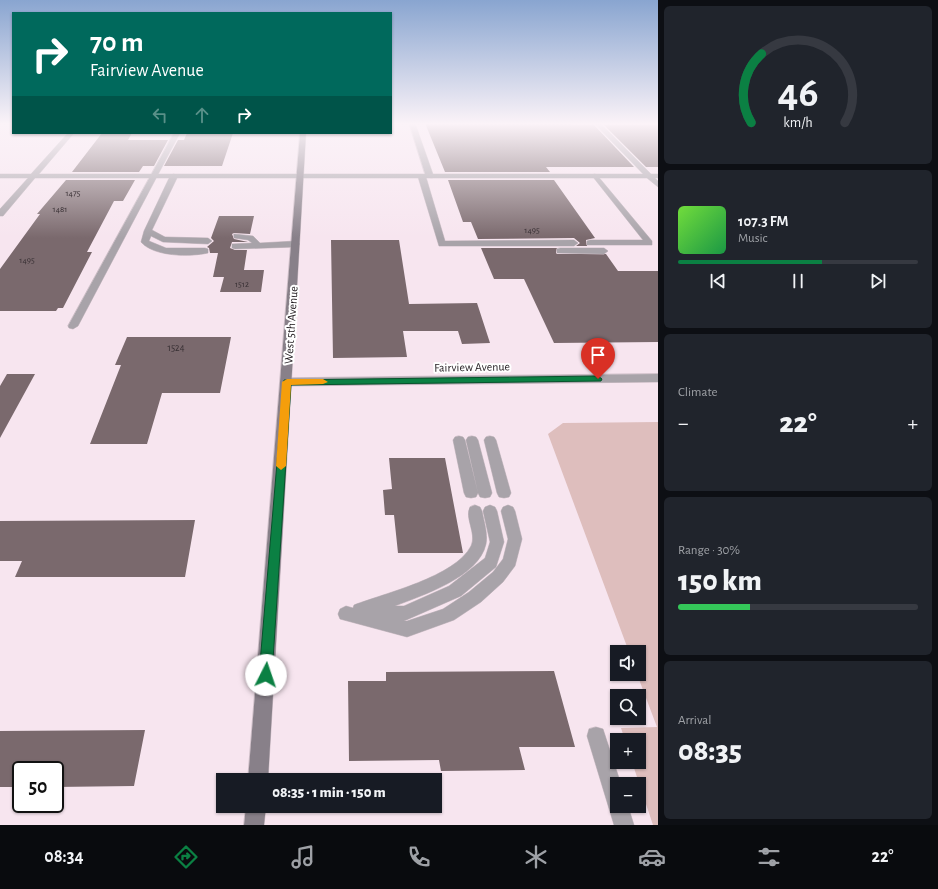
<!DOCTYPE html>
<html lang="en">
<head>
<meta charset="utf-8">
<style>
	body { margin:0; font-family:"Alegreya Sans",sans-serif; background:#20242c; color:#f1f3f6; height:100vh; display:flex; flex-direction:column; font-size:15px; white-space:nowrap }
	* { box-sizing:border-box; margin:0 }
	p { font-size:13px; color:#9ea1a6 }
	.icon { flex:none; width:22px; height:22px; fill:none; stroke:currentColor; stroke-width:2; stroke-linecap:round; stroke-linejoin:round }
	.map { position:relative; flex:1; overflow:hidden }
	.side { display:flex; flex-direction:column; gap:6px; padding:6px; background:#0d0f14; width:280px }
	.side>* { flex:none }
	.top-card { position:absolute; left:12px; top:12px; width:380px; height:122px; border-radius:0px; box-shadow:0 1px 3px #0004; background:#00695c; color:#fff; overflow:hidden }
	.tools { position:absolute; left:610px; top:645px; display:grid; gap:8px }
	.tools a { display:grid; place-items:center; width:36px; height:36px; border-radius:0px; background:#171b24; box-shadow:0 1px 3px #0004; font-size:20px }
	.speed { position:absolute; left:12px; top:761px; display:flex; gap:8px; font-size:20px; font-weight:700; text-align:center }
	.speed>* { display:grid; place-content:center; width:52px; height:52px; border-radius:50%; background:#171b24; box-shadow:0 1px 3px #0004; line-height:1 }
	.speed .limit { border:2px solid #111; border-radius:6px; background:#fff; color:#111 }
	.pin { position:absolute; display:grid; place-items:center; width:34px; height:34px; color:#fff; margin:-41px -17px; border-radius:50% 50% 50% 0; rotate:-45deg; box-shadow:0 0 4px #0007 }
	.pin .icon { rotate:45deg }
	.me { position:absolute; width:44px; margin:-22px; rotate:4deg; stroke-linejoin:round; filter:drop-shadow(0 0 3px #0008) }
	.turn { display:flex; align-items:center; gap:14px; height:84px; padding:0 12px; font-size:18px }
	.turn .icon { width:52px; height:52px; stroke-width:2.5 }
	.turn b { display:block; font-size:28px; line-height:34px }
	.lanes { display:flex; align-items:center; height:38px; padding:0 12px; background:#0003; justify-content:center; gap:20px; direction:ltr }
	.lanes .off { opacity:.35 }
	.big { font-size:30px; font-weight:800; line-height:1.1 }
	.side .widget { flex:1; display:flex; flex-direction:column; justify-content:center; gap:6px; min-width:0; padding:0 14px; border-radius:6px; background:#20242c }
	.side .dial { align-items:center; gap:0 }
	.dial svg { height:104px; overflow:visible; fill:none; stroke:#363941; stroke-width:7; stroke-linecap:round; text-anchor:middle }
	.dial text { fill:#f1f3f6; stroke:none }
	.song { display:flex; align-items:center; gap:12px }
	.cover { width:48px; height:48px; border-radius:6px; background:linear-gradient(135deg,hsl(100 70% 55%),hsl(140 70% 35%)) }
	.played { height:4px; border-radius:2px; background:linear-gradient(90deg,#0b8043 60%,#363941 60%) }
	.keys { display:flex; justify-content:space-around; direction:ltr }
	.heat { display:flex; justify-content:space-between; align-items:center; font-size:22px; direction:ltr }
	.charge { height:6px; border-radius:3px; background:linear-gradient(90deg,#34c759 30%,#363941 0) }
	.trip { position:absolute; left:216px; top:773px; width:226px; height:40px; border-radius:0px; background:#171b24; box-shadow:0 1px 3px #0004; font-weight:800; line-height:40px; text-align:center }
	.tab-bar { display:flex; height:64px; justify-content:space-around; align-items:center; background:#090b0e; color:#9ea1a6 }
	.tab-bar .icon { width:28px; height:28px }
	.tab-bar .on { color:#0b8043 }
	.tab-bar b { font-size:18px; color:#f1f3f6 }
	main { display:flex; flex:1; min-height:0 }
	.map>svg:first-child { display:block }
	.green { fill:#debebd }
	.building { fill:#7a696d }
	.lines { fill:none; stroke-linecap:round; stroke-linejoin:round }
	.lane-casing { stroke:#d0c0c9; stroke-width:1 }
	.street-casing { stroke:#d0c0c9; stroke-width:1 }
	.secondary-casing { stroke:#d0c0c9; stroke-width:1 }
	.lane { fill:#a8a3a9; fill-rule:evenodd }
	.street { fill:#a8a3a9; fill-rule:evenodd }
	.secondary { fill:#888089; fill-rule:evenodd }
	.route { fill:#0b8043; stroke:#07532c }
	.slow { fill:#f59e0b }
	.labels { text-anchor:middle; stroke-width:4; stroke-linejoin:round; paint-order:stroke }
	.far-number-label { font-size:9px; fill:#362e32 }
	.number-label { font-size:10px; fill:#362e32 }
	.street-label { font-size:12px; fill:#201a1e; stroke:#fff }
</style>
</head>
<body>
<main>
<div class="map">
<svg width="658" height="825" viewBox="0 0 658 825">
	<rect width="100%" height="100%" fill="#f7e5ef"/>
	<path class="green" d="M 658,422 L 658,825 L 653,825 L 632,762 L 639,762 L 639,740 L 625,740 L 621,728 L 657,727 L 637,674 L 639,674 L 639,652 L 629,652 L 548,434 L 563,423 Z"/>
	<path class="building" d="M 425,123 L 570,123 L 572,125 L 594,125 L 634,167 L 546,167 L 550,172 L 445,172 Z
		M 604,125 L 658,125 L 658,167 L 646,167 Z
		M 102,133 L 132,133 L 128,140 L 168,140 L 154,166 L 143,166 L 139,172 L 72,172 Z
		M 187,133 L 233,133 L 222,166 L 164,166 L 178,140 L 184,140 Z
		M 66,180 L 135,180 L 123,201 L 114,201 L 87,252 L 92,252 L 63,308 L 58,308 L 56,311 L 0,311 L 0,269 L 40,214 L 37,214 Z
		M 448,180 L 554,180 L 595,238 L 586,240 L 587,246 L 576,246 L 580,243 L 574,238 L 478,239 L 471,222 L 463,222 Z
		M 219,216 L 254,216 L 250,234 L 234,233 L 232,234 L 234,239 L 248,242 L 232,242 L 230,248 L 235,250 L 247,250 L 244,270 L 264,270 L 261,292 L 220,292 L 224,277 L 213,277 L 218,253 L 210,253 L 209,248 L 207,247 L 214,241 L 211,238 Z
		M 331,240 L 399,240 L 409,304 L 477,303 L 490,343 L 462,344 L 458,331 L 403,331 L 407,357 L 333,358 Z
		M 481,248 L 557,248 L 556,253 L 557,254 L 606,254 L 618,271 L 658,271 L 658,342 L 554,343 L 524,279 L 494,279 Z
		M 127,337 L 231,337 L 220,393 L 162,393 L 147,444 L 90,444 L 121,365 L 115,365 Z
		M 7,374 L 35,374 L 0,438 L 0,386 Z
		M 389,458 L 445,458 L 463,553 L 398,553 L 394,515 L 385,515 L 383,490 L 392,489 Z
		M 195,520 L 185,577 L 15,577 L 22,561 L 0,561 L 0,521 Z
		M 554,671 L 575,747 L 519,747 L 525,770 L 441,771 L 439,760 L 349,761 L 348,681 L 386,681 L 386,672 Z
		M 145,730 L 134,786 L 55,787 L 55,770 L 21,770 L 21,787 L 0,787 L 0,731 Z"/>
	<g class="lines">
		<g class="lane-casing">
			<path id="lane" d="M 409,123 L 415,123 L 434,177 L 432,178 L 426,177 Z
				M 174,133 L 180,133 L 78,326 L 73,329 L 69,328 L 68,326 Z
				M 174,174 L 178,176 L 152,230 L 165,237 L 208,238 L 212,241 L 208,244 L 163,242 L 151,236 L 149,241 L 166,248 L 205,248 L 208,249 L 208,253 C 190,257 154,257 141,242 L 144,231 L 170,176 Z
				M 595,174 L 597,175 L 652,241 L 652,245 L 587,245 L 587,241 L 590,240 L 643,240 L 593,177 L 593,175 Z
				M 422,175 L 426,177 L 445,241 L 574,240 L 578,243 L 574,246 L 439,246 L 418,177 Z
				M 234,234 L 253,236 L 260,243 L 296,241 L 300,244 L 296,247 L 235,249 L 232,248 L 232,244 L 252,243 L 248,240 L 234,238 Z
				M 560,248 L 604,248 L 608,251 L 604,254 L 557,253 L 557,249 Z
				M 459,436 L 463,437 L 465,440 L 478,493 L 476,497 L 471,498 L 466,497 L 464,493 L 453,440 L 455,437 Z
				M 472,436 L 476,437 L 478,440 L 492,493 L 490,497 L 485,498 L 480,497 L 478,493 L 466,440 L 468,437 Z
				M 490,436 L 494,437 L 496,440 L 511,493 L 509,497 L 504,498 L 499,497 L 497,493 L 484,440 L 486,437 Z
				M 475,505 L 480,507 L 482,511 C 484,522 488,533 486,544 C 479,577 423,595 395,606 L 404,606 L 449,586 L 485,558 L 490,542 L 483,511 L 485,507 L 490,505 L 495,507 L 497,511 L 504,542 L 496,567 L 461,596 L 404,621 L 407,621 L 443,609 L 469,592 L 493,572 L 503,559 L 508,539 L 501,511 L 503,507 L 508,505 L 513,507 L 515,511 L 522,539 L 515,566 L 503,582 L 481,602 L 454,620 L 407,637 L 340,619 L 338,614 L 340,609 L 346,606 L 353,608 L 354,605 C 385,593 455,577 471,546 C 477,533 464,518 470,507 Z
				M 596,727 L 603,729 L 621,784 L 617,784 L 617,806 L 628,806 L 634,825 L 614,825 L 587,736 L 589,729 Z"/>
		</g>
		<g class="street-casing">
			<path id="street" d="M 594,123 L 600,123 L 651,174 L 658,174 L 658,178 L 655,178 L 658,181 L 658,187 L 647,178 L 35,178 L 3,216 L 0,216 L 0,209 L 28,178 L 0,178 L 0,174 L 31,174 L 68,133 L 74,133 L 39,174 L 643,174 Z
				M 658,374 L 658,382 L 287,386 L 281,382 L 287,378 Z"/>
		</g>
		<g class="secondary-casing">
			<path id="secondary" d="M 300,133 L 306,133 L 268,780 L 248,780 Z
				M 246,806 L 266,806 L 264,825 L 244,825 Z"/>
		</g>
		<use href="#lane" class="lane"/>
		<use href="#street" class="street"/>
		<use href="#secondary" class="secondary"/>
	</g>
	<linearGradient id="sky" x2="0" y2="1"><stop stop-color="#89a5d0"/><stop offset="0.52" stop-color="#fbf3f8"/><stop offset="1" stop-color="#fbf3f8" stop-opacity="0"/></linearGradient>
	<rect width="658" height="238" fill="url(#sky)"/>
	<path class="route" d="M 598,376 L 602,379 L 601,381 L 291,385 L 272,675 L 270,679 L 266,681 L 261,679 L 259,675 L 284,380 Z"/>
	<path class="slow" d="M 287,379 L 323,379 L 328,382 L 323,384 L 291,385 L 286,466 L 281,470 L 276,466 L 282,382 Z"/>
	<g class="labels">
		<g class="far-number-label">
			<text x="73" y="196">1475</text>
			<text x="60" y="212">1481</text>
			<text x="532" y="233">1495</text>
			<text x="27" y="263">1495</text>
			<text x="242" y="287">1512</text>
		</g>
		<g class="number-label">
			<text x="176" y="351">1524</text>
		</g>
		<g class="street-label">
			<text transform="translate(291 325) rotate(-86)" y="4">West 5th Avenue</text>
			<text transform="translate(472 367) rotate(-1)" y="4">Fairview Avenue</text>
		</g>
	</g>
</svg>
<div class="tools">
<a><svg class="icon" aria-label="sound" viewBox="0 0 24 24"><path d="M4 9h4l5-4v14l-5-4H4zM17 9q2 3 0 6"/></svg></a>
<a><svg class="icon" aria-label="search" viewBox="0 0 24 24"><circle cx="10" cy="10" r="6"/><path d="M15 15l6 6"/></svg></a>
<a>+</a>
<a>−</a>
</div>
<div class="speed"><div class="limit">50</div></div>
<div class="pin" style="left:598px;top:379px;background:#d93025"><svg class="icon" aria-label="arrive" viewBox="0 0 24 24"><path d="M6 21V4h12l-3 4 3 4H6"/></svg></div>
<svg class="me" style="left:266px;top:675px" viewBox="-20 -20 40 40"><circle r="19" fill="#fff"/><path d="M0-13L10 11 0 6-10 11z" fill="#0b8043"/></svg>
<div class="trip">08:35 · 1 min · 150 m</div>
<div class="top-card">
<div class="turn"><svg class="icon" aria-label="right" viewBox="0 0 24 24"><path d="M7 20v-9h11M14 6l5 5-5 5"/></svg><div><b>70 m</b>Fairview Avenue</div></div>
<div class="lanes"><svg class="icon off" aria-label="left" viewBox="0 0 24 24"><path d="M17 20v-9H6M10 6l-5 5 5 5"/></svg><svg class="icon off" aria-label="ahead" viewBox="0 0 24 24"><path d="M12 20V5M6 11l6-6 6 6"/></svg><svg class="icon" aria-label="right" viewBox="0 0 24 24"><path d="M7 20v-9h11M14 6l5 5-5 5"/></svg></div>
</div>
</div>
<section class="side">
<div class="widget dial"><svg viewBox="0 0 100 80">
<path d="M14 69A42 42 0 1 1 86 69"/>
<path d="M14 69A42 42 0 0 1 22 16" stroke="#0b8043"/>
<text x="50" y="56" font-size="32" font-weight="700">46</text>
<text x="50" y="72" font-size="11">km/h</text>
</svg></div>
<div class="widget">
<div class="song"><i class="cover"></i><div><b>107.3 FM</b><p>Music</p></div></div>
<div class="played"></div>
<div class="keys"><svg class="icon" aria-label="previous" viewBox="0 0 24 24"><path d="M18 5L8 12l10 7zM5 5v14"/></svg><svg class="icon" aria-label="pause" viewBox="0 0 24 24"><path d="M8 5v14M16 5v14"/></svg><svg class="icon" aria-label="next" viewBox="0 0 24 24"><path d="M6 5l10 7-10 7zM19 5v14"/></svg></div>
</div>
<div class="widget"><p>Climate</p>
<div class="heat"><a>−</a><b class="big">22°</b><a>+</a></div>
</div>
<div class="widget"><p>Range · 30%</p><b class="big">150 km</b><div class="charge"></div></div>
<div class="widget"><p>Arrival</p><b class="big">08:35</b></div>
</section>
</main>
<nav class="tab-bar">
<b>08:34</b>
<svg class="icon on" aria-label="directions" viewBox="0 0 24 24"><path d="M12 3l9 9-9 9-9-9zM9 14v-3h6M13 9l2 2-2 2"/></svg>
<svg class="icon" aria-label="music" viewBox="0 0 24 24"><path d="M9 18V5l10-2v13"/><circle cx="6" cy="18" r="3"/><circle cx="16" cy="16" r="3"/></svg>
<svg class="icon" aria-label="phone" viewBox="0 0 24 24"><path d="M5 4h4l2 5-3 2q2 4 5 5l2-3 5 2v4C11 20 4 13 5 4z"/></svg>
<svg class="icon" aria-label="climate" viewBox="0 0 24 24"><path d="M12 3v18M4 7l16 10M4 17L20 7"/></svg>
<svg class="icon" aria-label="car" viewBox="0 0 24 24"><path d="M5 17H2v-5l4-1 3-4h7l3 4 3 1v5h-3M9 17h6M6 11h13"/><circle cx="7" cy="17" r="2"/><circle cx="17" cy="17" r="2"/></svg>
<svg class="icon" aria-label="filters" viewBox="0 0 24 24"><path d="M4 7h16M4 17h16"/><circle cx="9" cy="7" r="2"/><circle cx="15" cy="17" r="2"/></svg>
<b>22°</b>
</nav>
</body>
</html>
